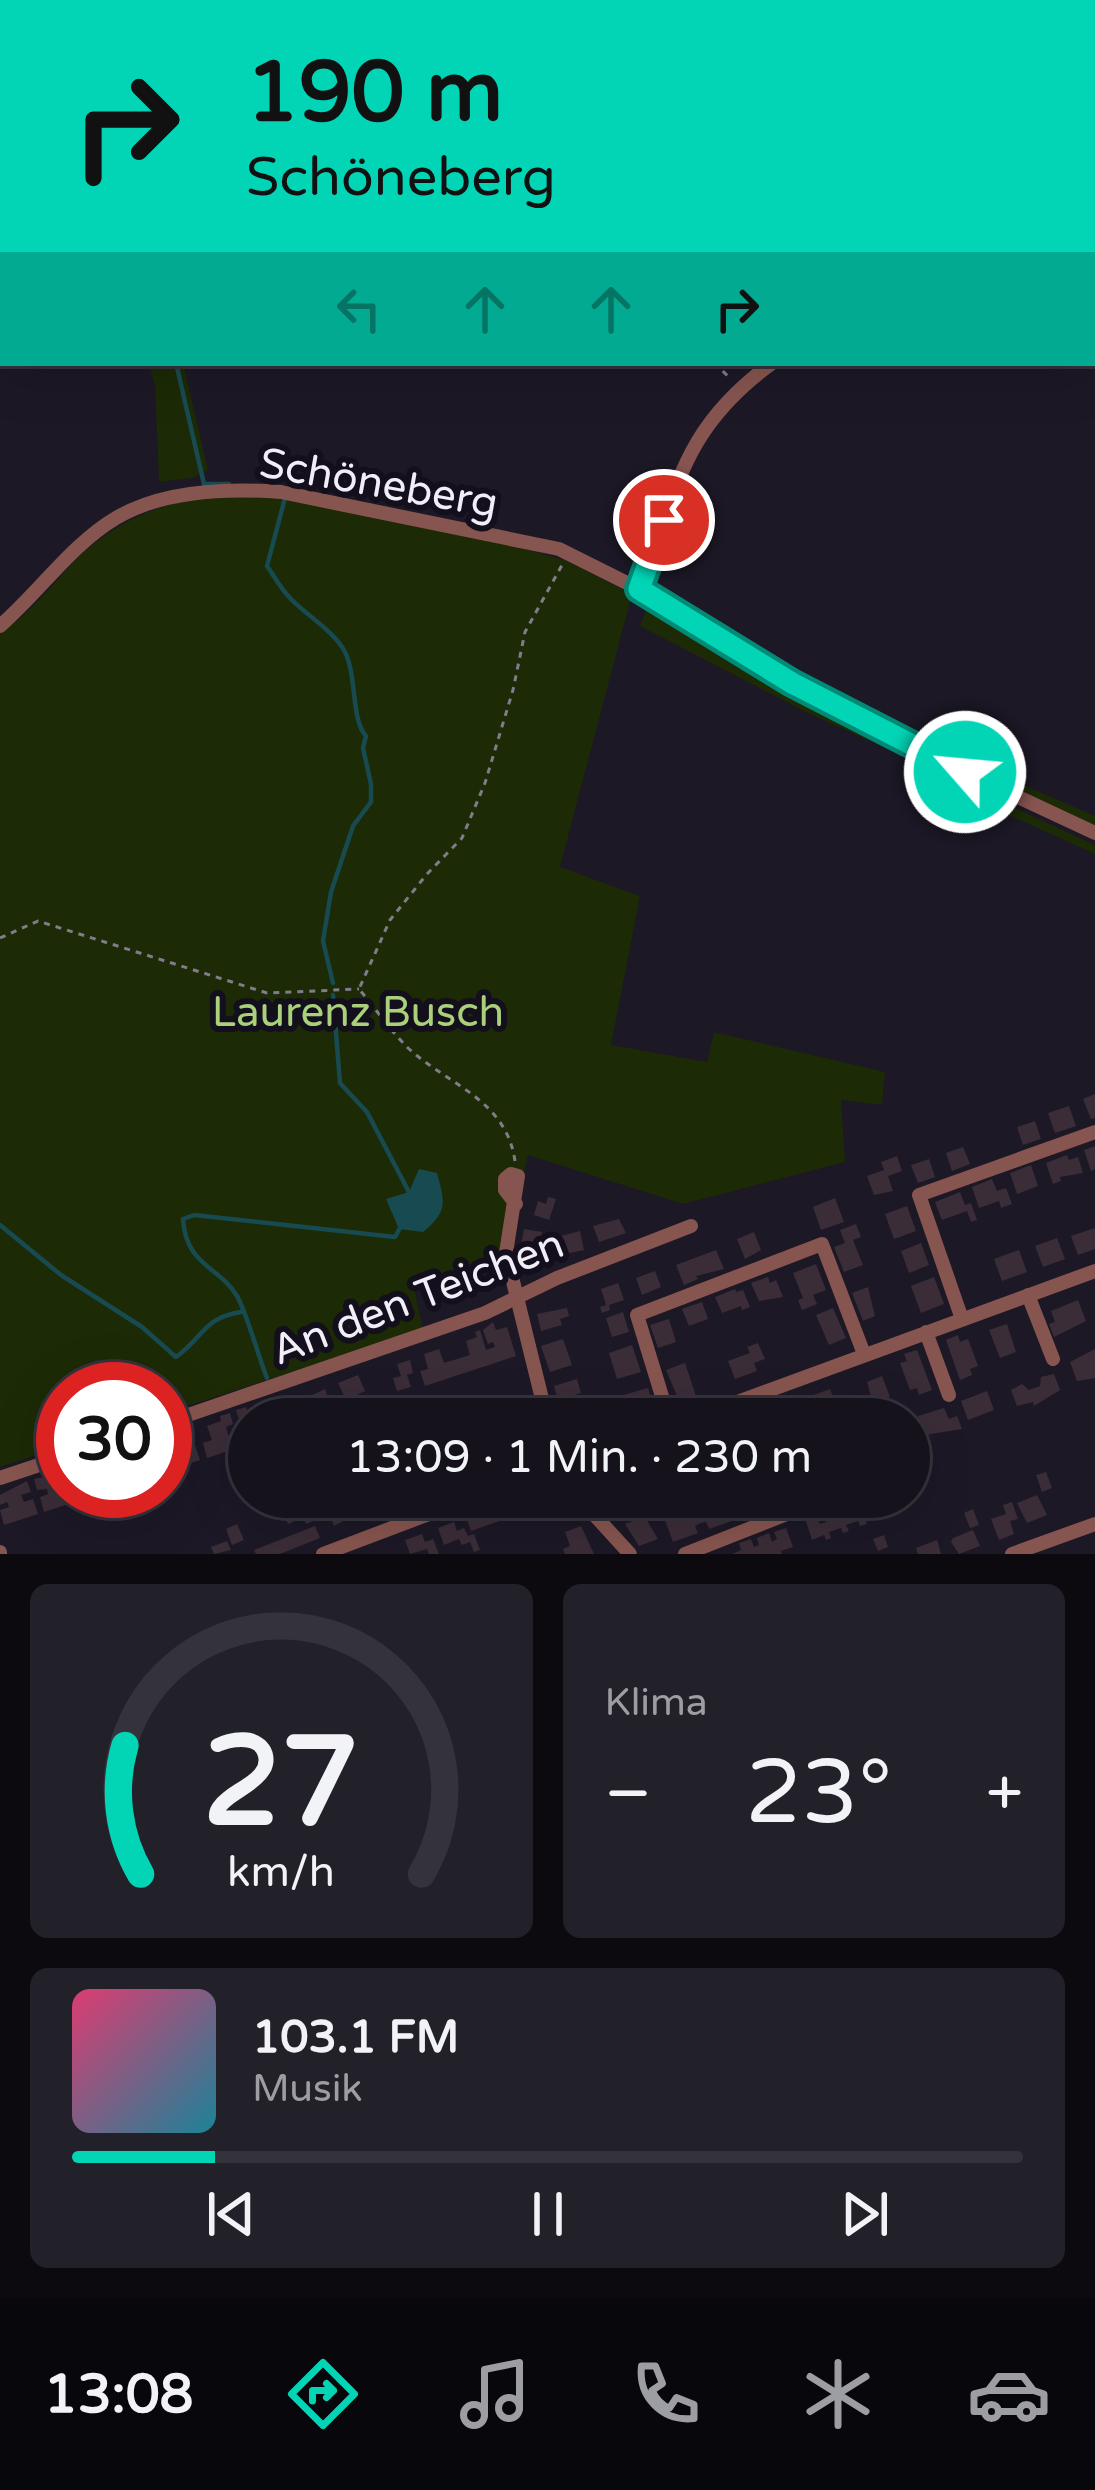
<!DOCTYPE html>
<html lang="de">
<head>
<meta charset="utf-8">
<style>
	body { margin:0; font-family:"Varela Round",sans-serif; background:#222029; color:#f1f3f6; height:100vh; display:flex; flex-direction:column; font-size:45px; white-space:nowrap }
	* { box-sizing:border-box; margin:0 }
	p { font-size:39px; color:#9d9ea3 }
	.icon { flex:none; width:66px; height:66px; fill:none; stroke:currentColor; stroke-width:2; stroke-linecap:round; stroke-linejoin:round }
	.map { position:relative; height:1554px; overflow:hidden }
	.sheet { display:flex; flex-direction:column; gap:30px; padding:30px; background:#0c0a0f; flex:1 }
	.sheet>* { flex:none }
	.guide { position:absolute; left:0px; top:0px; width:1095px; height:366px; box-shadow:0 12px 48px #0002,0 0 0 3px #34323b; background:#02d5b6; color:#111; overflow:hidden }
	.speed { position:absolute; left:36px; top:1362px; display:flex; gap:24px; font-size:60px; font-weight:700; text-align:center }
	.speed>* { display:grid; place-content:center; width:156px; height:156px; border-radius:50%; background:#15121c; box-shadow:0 12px 48px #0002,0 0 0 3px #34323b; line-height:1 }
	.speed .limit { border:18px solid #d22; background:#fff; color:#111 }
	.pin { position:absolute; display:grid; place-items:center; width:102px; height:102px; color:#fff; margin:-51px; border:6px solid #fff; border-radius:50%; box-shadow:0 3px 12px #0007 }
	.me { position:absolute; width:132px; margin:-66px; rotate:297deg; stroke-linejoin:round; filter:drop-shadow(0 0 9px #0008) }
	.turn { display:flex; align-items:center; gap:42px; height:252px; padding:0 48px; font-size:54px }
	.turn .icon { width:156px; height:156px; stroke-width:2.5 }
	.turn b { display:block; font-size:84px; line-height:102px }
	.lanes { display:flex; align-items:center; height:114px; padding:0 48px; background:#0003; justify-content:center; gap:60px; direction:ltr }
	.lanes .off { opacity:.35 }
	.big { font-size:90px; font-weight:600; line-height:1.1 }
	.sheet .widget { flex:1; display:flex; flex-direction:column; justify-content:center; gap:18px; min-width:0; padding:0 42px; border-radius:18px; background:#222029 }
	.sheet .dial { align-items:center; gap:0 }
	.dial svg { height:312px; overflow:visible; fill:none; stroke:#34323b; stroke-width:7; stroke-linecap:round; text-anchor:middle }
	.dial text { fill:#f1f3f6; stroke:none }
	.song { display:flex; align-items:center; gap:36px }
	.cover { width:144px; height:144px; border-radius:18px; background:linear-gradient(135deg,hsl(340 70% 55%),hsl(190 70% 35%)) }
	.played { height:12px; border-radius:6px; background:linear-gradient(90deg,#02d5b6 15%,#34323b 15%) }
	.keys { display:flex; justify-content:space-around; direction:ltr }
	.heat { display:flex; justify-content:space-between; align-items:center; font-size:66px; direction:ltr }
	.sheet .tiles { flex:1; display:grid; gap:30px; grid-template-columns:1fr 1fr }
	.widget:last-child { grid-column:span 2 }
	.trip { position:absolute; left:228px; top:1398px; width:702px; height:120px; border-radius:60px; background:#15121c; box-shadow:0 12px 48px #0002,0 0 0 3px #34323b; font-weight:600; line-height:120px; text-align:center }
	.tab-bar { display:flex; height:192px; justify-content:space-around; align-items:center; background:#08070b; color:#9d9ea3 }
	.tab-bar .icon { width:84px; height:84px }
	.tab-bar .current { color:#02d5b6 }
	.tab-bar b { font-size:54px; color:#f1f3f6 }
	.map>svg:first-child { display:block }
	.green { fill:#1c2a05 }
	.water { fill:#184b51 }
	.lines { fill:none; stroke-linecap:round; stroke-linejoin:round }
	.stream { stroke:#184b51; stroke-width:4.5 }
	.building { fill:#3b2d38 }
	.path { stroke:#807c89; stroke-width:3; stroke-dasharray:6 6; stroke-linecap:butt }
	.minor { stroke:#87554f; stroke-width:14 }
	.route-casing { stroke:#018a76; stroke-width:30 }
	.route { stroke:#02d5b6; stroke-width:21 }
	.labels { text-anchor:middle; stroke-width:12; stroke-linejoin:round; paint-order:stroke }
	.street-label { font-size:42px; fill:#f1eef8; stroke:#130f1c }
	.park-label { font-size:42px; fill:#aad07a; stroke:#130f1c }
</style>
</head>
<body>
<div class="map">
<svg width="1095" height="1554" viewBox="0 0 1095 1554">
	<rect width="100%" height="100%" fill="#1c1826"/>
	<path class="green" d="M 148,363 L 183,363 L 208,470 L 192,478 L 159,482 L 155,385 Z
		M 206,496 L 288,498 L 505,544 L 565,560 L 632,594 L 560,867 L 640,896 L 611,1045 L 707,1062 L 714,1032 L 885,1072 L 882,1105 L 841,1100 L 845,1162 L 683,1204 L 528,1155 L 506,1253 L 413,1283 L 423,1330 L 165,1413 L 165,1389 L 63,1389 L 63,1446 L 0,1467 L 0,633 C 27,616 46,592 68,568 C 106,526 151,506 206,496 Z
		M 648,603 L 805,699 L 952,778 L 808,713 L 640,626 Z
		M 980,766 L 1095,816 L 1095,829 L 974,773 Z
		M 972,788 L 1095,845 L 1095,854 L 969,797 Z"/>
	<path class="water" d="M 419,1169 L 437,1173 C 445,1202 448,1212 423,1232 L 399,1229 L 386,1199 L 409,1192 Z"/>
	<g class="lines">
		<path class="stream" d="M 176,363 L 204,484 L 229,484
			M 285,498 L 267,566 C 274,576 281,589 290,598 C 307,616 333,630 345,652 C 357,676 351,720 366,736 L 363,748 L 371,784 L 371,802 L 353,826 L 331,892 L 323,941 L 333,983
			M 333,995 L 340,1083 L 367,1112 L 411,1196
			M 0,1225 L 61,1275 L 142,1327 L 176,1357 C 204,1337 203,1318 241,1312
			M 267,1378 C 259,1358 246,1311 237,1296 C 219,1266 186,1266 183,1219 L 194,1215 L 395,1237 L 400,1228"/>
	</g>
	<path class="building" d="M 1095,1094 L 1095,1118 L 1091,1119 L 1083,1099 Z
		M 1069,1106 L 1076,1126 L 1055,1133 L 1048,1113 Z
		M 1035,1121 L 1041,1139 L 1023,1145 L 1017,1127 Z
		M 1095,1146 L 1095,1169 L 1091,1171 L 1084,1150 Z
		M 963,1147 L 970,1164 L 952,1171 L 946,1153 Z
		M 1067,1155 L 1069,1160 L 1078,1157 L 1083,1173 L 1060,1177 L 1061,1181 L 1053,1184 L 1046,1163 Z
		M 897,1156 L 902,1171 L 888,1176 L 893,1191 L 874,1195 L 867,1176 L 884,1170 L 881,1162 Z
		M 929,1159 L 935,1177 L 918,1183 L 911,1165 Z
		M 1031,1165 L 1038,1186 L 1017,1194 L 1010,1173 Z
		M 992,1179 L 997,1191 L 1006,1188 L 1012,1204 L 1001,1208 L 999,1201 L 979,1208 L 972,1187 Z
		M 960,1192 L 965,1205 L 971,1203 L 977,1220 L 971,1222 L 967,1211 L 942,1220 L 935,1202 Z
		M 548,1197 L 556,1199 L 549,1220 L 534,1215 L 538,1201 L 546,1204 Z
		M 835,1198 L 844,1222 L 821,1230 L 813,1207 Z
		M 907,1206 L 916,1231 L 894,1239 L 885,1214 Z
		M 619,1219 L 626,1233 L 599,1242 L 593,1226 Z
		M 856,1224 L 861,1237 L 853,1240 L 863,1265 L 844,1272 L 834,1247 L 845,1243 L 840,1230 Z
		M 1095,1228 L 1095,1249 L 1078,1255 L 1071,1236 Z
		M 524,1229 L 542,1232 L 536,1260 L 519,1256 Z
		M 580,1231 L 584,1250 L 565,1254 L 561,1236 Z
		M 754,1232 L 761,1250 L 745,1259 L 737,1239 Z
		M 1057,1238 L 1065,1259 L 1043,1267 L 1035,1246 Z
		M 921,1243 L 929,1265 L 909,1273 L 901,1251 Z
		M 716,1250 L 724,1269 L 696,1276 L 698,1279 L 684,1285 L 676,1265 Z
		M 1019,1250 L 1027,1272 L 1002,1281 L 994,1259 Z
		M 485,1261 L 488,1271 L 467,1276 L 464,1267 Z
		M 816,1264 L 826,1290 L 813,1295 L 817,1304 L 802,1310 L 798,1300 L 803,1298 L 793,1273 Z
		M 655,1271 L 661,1287 L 642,1295 L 636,1278 Z
		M 768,1277 L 770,1283 L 776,1280 L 783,1297 L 759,1301 L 751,1283 Z
		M 934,1277 L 944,1304 L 921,1313 L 911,1286 Z
		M 618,1283 L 624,1300 L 609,1305 L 610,1310 L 602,1313 L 600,1307 L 606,1305 L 601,1289 Z
		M 868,1287 L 875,1316 L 863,1321 L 852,1293 Z
		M 735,1289 L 736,1292 L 743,1290 L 750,1307 L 742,1310 L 741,1306 L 722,1313 L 715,1297 Z
		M 1078,1300 L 1086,1321 L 1054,1337 L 1049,1324 L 1055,1322 L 1051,1311 Z
		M 702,1302 L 708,1319 L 689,1326 L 682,1309 Z
		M 567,1308 L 569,1316 L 560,1319 L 562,1325 L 541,1331 L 537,1314 Z
		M 833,1308 L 846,1338 L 829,1345 L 816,1315 Z
		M 623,1312 L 629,1332 L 612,1337 L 606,1318 Z
		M 669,1319 L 676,1342 L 658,1348 L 650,1325 Z
		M 493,1322 L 496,1330 L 507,1327 L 516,1356 L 425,1386 L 420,1371 L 428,1369 L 424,1354 L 439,1349 L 444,1363 L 470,1355 L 466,1341 L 477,1337 L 475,1332 L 480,1330 L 486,1350 L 495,1347 L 493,1342 L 488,1344 L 483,1330 Z
		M 1007,1324 L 1016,1352 L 1000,1358 L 989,1330 Z
		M 958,1335 L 960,1342 L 968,1339 L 978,1366 L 970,1369 L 972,1375 L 960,1380 L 946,1340 Z
		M 563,1339 L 572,1365 L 550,1372 L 541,1346 Z
		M 758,1343 L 765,1359 L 754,1363 L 757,1371 L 735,1379 L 728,1361 L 750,1353 L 747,1347 Z
		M 632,1345 L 641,1372 L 617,1379 L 609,1353 Z
		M 1095,1349 L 1095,1378 L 1077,1381 L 1070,1362 Z
		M 917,1350 L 932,1390 L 919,1395 L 917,1388 L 910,1390 L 900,1363 L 907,1361 L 904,1354 Z
		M 410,1360 L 413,1373 L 407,1375 L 411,1387 L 397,1391 L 393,1378 L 401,1376 L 397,1364 Z
		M 685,1363 L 696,1396 L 680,1403 L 666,1370 Z
		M 1054,1374 L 1060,1390 L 1034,1406 L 1033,1402 L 1017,1406 L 1011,1390 L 1022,1384 L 1029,1390 L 1040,1386 L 1041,1377 Z
		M 358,1375 L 365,1391 L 346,1400 L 338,1383 Z
		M 882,1376 L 890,1397 L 873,1404 L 867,1382 Z
		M 577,1379 L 581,1393 L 558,1400 L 554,1386 Z
		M 648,1388 L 654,1409 L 626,1418 L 620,1396 Z
		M 325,1389 L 330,1403 L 313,1410 L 317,1419 L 290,1419 L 285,1408 Z
		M 830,1389 L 836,1405 L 825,1410 L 828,1419 L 817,1419 L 808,1397 Z
		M 987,1391 L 994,1410 L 968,1420 L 961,1401 Z
		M 858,1396 L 862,1408 L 850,1414 L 845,1401 Z
		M 420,1398 L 426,1416 L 387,1419 L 386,1415 L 404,1409 L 402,1403 Z
		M 788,1404 L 794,1419 L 767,1419 L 765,1413 Z
		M 271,1405 L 274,1419 L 240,1422 L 236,1410 L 246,1407 L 248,1412 Z
		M 944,1408 L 949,1419 L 957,1416 L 962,1429 L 925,1435 L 918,1416 Z
		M 230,1413 L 233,1424 L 226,1427 L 228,1435 L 236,1432 L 240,1447 L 207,1458 L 203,1443 L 212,1440 L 207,1426 L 221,1421 L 220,1416 Z
		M 189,1427 L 200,1460 L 167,1471 L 165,1456 L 171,1454 L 167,1439 Z
		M 1046,1472 L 1052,1488 L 1042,1492 L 1036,1475 Z
		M 63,1473 L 63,1491 L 75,1491 L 78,1501 L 44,1512 L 40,1497 L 48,1494 L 47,1489 L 37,1490 L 34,1479 Z
		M 27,1481 L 31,1492 L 21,1495 L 24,1502 L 33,1499 L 38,1514 L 4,1525 L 0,1510 L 9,1507 L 7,1502 L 0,1505 L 0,1495 Z
		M 1037,1495 L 1047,1515 L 1027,1523 L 1017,1503 Z
		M 351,1497 L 400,1497 L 403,1506 L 381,1514 L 375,1499 L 354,1507 L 356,1514 L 334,1526 L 327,1506 Z
		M 536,1497 L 548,1497 L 553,1510 L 531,1518 L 526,1503 Z
		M 724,1497 L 764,1497 L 767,1506 L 755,1510 L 753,1504 L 747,1506 L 750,1513 L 738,1518 L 736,1511 L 730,1513 L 732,1521 L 709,1529 L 706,1522 L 701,1523 L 695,1526 L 698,1533 L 673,1542 L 665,1520 L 701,1505 L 703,1510 L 726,1502 Z
		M 566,1499 L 577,1512 L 569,1519 L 558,1506 Z
		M 512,1500 L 517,1515 L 471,1531 L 466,1517 Z
		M 305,1502 L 313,1521 L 306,1524 L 298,1505 Z
		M 852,1502 L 855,1510 L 860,1508 L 867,1524 L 860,1526 L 858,1521 L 846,1525 L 849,1531 L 843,1533 L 841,1528 L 829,1532 L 831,1538 L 826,1540 L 824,1535 L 812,1540 L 806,1521 L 817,1517 L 820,1524 L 826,1522 L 823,1514 L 835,1509 L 837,1516 L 843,1515 L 840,1506 Z
		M 1012,1502 L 1018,1519 L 1010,1521 L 1014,1534 L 999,1540 L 991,1519 L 1006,1514 L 1003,1505 Z
		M 294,1505 L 299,1519 L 288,1524 L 282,1510 Z
		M 973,1509 L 979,1525 L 970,1528 L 964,1513 Z
		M 645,1517 L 658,1539 L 639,1546 L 625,1524 Z
		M 454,1522 L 457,1531 L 464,1528 L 468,1536 L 474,1534 L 480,1550 L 474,1552 L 470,1542 L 462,1545 L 459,1539 L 444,1545 L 438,1528 Z
		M 237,1524 L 244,1540 L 232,1545 L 226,1529 Z
		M 315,1526 L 320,1538 L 280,1554 L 256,1554 L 254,1550 Z
		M 581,1526 L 594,1554 L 565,1554 L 563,1549 L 570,1546 L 565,1532 Z
		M 786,1528 L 793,1547 L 781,1551 L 782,1554 L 733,1554 L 741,1550 L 739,1543 L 751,1539 L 754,1547 L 759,1545 L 757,1538 L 769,1533 L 772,1542 L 777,1539 L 774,1532 Z
		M 973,1530 L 980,1546 L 959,1554 L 951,1542 L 953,1538 Z
		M 422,1534 L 425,1542 L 433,1539 L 439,1554 L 429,1554 L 427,1549 L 410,1554 L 405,1540 Z
		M 884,1535 L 888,1547 L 878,1551 L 873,1539 Z
		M 937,1540 L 941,1554 L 918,1554 L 916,1548 Z
		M 227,1541 L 231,1550 L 214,1554 L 211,1547 Z"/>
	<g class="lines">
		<path class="path" d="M 404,0 L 406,3
			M 714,363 L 730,378
			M 0,938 L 38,921 L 267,993 L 359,989
			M 515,1161 C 506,1099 448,1085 408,1048 C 390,1030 375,1008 359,989 L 390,920 L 427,874 L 462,838 L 485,783 L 513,690 L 525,632 L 562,565"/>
		<path class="minor" d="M 1072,3 L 1073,0
			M 639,589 C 678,490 680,430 772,363
			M 0,626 C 39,592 72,544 116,518 C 163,490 228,488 281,492 L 559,549 L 639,589 L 792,683 L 965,772 L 1095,833
			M 516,1204 L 505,1190 L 505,1179 L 511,1174 L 518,1176 L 506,1253 L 547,1419
			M 1028,1295 L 1053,1359
			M 962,1319 L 919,1195 L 1095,1132
			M 926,1332 L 949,1395
			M 380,1416 L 381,1419
			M 669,1419 L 637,1315 L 822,1244 L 864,1354
			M 691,1419 L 1095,1271
			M 165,1423 L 485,1313 L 557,1278 L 691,1226
			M 909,1466 L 912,1465
			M 0,1478 L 63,1457
			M 407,1497 L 415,1519
			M 578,1497 L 630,1554
			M 0,1552 L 0,1554
			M 323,1554 L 474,1497
			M 685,1554 L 830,1497
			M 1012,1554 L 1095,1524"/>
	</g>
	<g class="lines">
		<g class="route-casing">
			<path id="route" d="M 664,520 L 639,589 L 792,683 L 965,772"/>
		</g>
		<use href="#route" class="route"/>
	</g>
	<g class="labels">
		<g class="street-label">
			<text transform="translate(379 482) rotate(10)" y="15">Schöneberg</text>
			<text transform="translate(417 1296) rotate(-21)" y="15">An den Teichen</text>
		</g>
		<g class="park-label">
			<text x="358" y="1026">Laurenz Busch</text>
		</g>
	</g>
</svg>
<div class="speed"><div class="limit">30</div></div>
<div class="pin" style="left:664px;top:520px;background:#d93025"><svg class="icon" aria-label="arrive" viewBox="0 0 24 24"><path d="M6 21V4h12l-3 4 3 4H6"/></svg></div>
<svg class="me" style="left:965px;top:772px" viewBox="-20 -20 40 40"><circle r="17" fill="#02d5b6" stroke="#fff" stroke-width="3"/><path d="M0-11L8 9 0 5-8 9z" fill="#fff"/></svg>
<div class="trip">13:09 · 1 Min. · 230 m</div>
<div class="guide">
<div class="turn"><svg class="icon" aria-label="right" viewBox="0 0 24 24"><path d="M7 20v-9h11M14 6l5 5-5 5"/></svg><div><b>190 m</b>Schöneberg</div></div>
<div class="lanes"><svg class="icon off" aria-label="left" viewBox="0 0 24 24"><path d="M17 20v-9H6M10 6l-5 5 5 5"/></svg><svg class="icon off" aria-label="ahead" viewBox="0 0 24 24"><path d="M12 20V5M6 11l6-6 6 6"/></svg><svg class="icon off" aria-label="ahead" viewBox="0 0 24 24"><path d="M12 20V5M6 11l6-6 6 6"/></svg><svg class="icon" aria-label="right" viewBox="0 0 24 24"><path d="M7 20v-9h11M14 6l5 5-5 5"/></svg></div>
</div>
</div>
<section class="sheet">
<div class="tiles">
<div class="widget dial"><svg viewBox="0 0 100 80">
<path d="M14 69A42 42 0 1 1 86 69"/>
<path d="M14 69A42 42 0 0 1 10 36" stroke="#02d5b6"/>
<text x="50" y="56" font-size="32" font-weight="700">27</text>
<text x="50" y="72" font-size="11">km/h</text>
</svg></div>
<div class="widget"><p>Klima</p>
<div class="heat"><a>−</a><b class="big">23°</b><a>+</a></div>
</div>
<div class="widget">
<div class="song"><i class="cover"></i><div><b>103.1 FM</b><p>Musik</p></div></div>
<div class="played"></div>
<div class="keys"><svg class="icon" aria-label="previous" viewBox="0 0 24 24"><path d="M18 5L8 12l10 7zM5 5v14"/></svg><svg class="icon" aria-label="pause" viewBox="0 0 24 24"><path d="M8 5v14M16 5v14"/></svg><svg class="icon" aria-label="next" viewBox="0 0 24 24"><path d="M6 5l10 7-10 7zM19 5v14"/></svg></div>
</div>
</div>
</section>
<nav class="tab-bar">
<b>13:08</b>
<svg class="icon current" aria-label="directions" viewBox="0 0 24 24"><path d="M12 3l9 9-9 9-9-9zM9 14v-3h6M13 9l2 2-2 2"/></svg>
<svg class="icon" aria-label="music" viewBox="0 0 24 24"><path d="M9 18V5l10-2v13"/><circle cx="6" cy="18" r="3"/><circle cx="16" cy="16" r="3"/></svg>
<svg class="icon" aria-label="phone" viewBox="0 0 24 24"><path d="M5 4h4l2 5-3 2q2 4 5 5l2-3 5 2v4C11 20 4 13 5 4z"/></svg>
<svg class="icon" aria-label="climate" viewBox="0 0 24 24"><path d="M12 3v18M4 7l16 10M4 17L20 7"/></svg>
<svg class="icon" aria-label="car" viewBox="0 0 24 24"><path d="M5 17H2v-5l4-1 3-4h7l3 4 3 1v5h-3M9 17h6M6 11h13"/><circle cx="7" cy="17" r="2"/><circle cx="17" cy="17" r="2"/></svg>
</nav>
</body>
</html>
